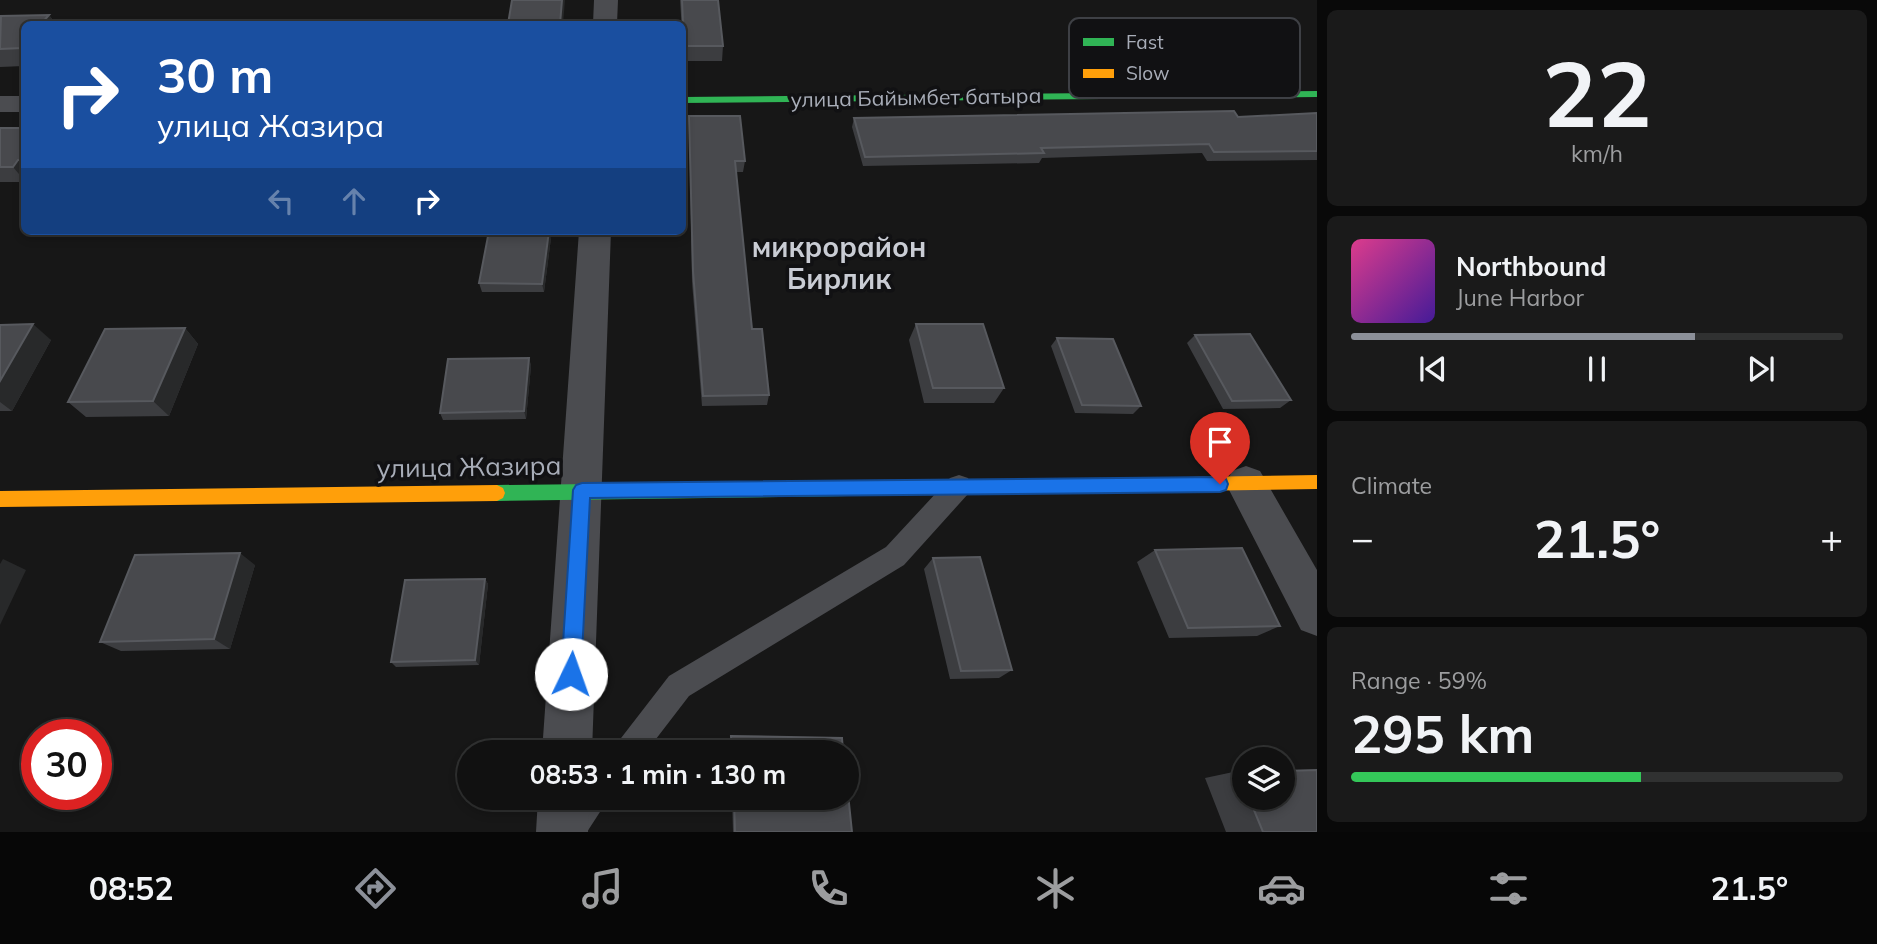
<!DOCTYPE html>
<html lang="en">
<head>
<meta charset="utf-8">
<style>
	body { margin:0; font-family:Mulish,sans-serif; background:#1a1a1a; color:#f1f3f6; height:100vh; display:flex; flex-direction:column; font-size:26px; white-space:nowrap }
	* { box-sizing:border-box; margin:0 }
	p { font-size:23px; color:#9c9d9f }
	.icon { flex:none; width:38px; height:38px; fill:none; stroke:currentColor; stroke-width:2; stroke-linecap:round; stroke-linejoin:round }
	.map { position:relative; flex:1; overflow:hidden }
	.side { display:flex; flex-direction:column; gap:10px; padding:10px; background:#090909; width:560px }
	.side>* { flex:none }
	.banner { position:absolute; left:21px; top:21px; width:665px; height:214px; border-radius:10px; box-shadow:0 4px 10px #0003,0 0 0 2px #303131; background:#1a4fa0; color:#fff; overflow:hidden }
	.fabs { position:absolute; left:1232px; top:747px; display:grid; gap:14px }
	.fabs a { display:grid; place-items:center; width:63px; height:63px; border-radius:50%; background:#111; box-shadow:0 4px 10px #0003,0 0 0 2px #303131; font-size:35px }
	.speed { position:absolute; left:21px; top:719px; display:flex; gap:14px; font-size:35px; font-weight:700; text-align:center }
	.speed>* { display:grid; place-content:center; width:91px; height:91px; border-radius:50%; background:#111; box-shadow:0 4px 10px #0003,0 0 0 2px #303131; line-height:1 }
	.speed .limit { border:10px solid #d22; background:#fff; color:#111 }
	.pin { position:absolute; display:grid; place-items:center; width:60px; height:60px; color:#fff; margin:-72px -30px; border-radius:50% 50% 50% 0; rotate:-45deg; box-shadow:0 0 7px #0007 }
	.pin .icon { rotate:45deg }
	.me { position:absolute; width:77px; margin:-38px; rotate:3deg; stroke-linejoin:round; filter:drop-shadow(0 0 5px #0008) }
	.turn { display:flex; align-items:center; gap:24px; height:147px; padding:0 21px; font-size:32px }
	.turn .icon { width:91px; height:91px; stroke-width:2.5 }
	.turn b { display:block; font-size:49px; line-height:60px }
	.lanes { display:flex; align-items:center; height:66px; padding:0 21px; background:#0003; justify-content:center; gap:35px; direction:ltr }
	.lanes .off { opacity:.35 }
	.big { font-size:52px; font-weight:700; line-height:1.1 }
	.side .card { flex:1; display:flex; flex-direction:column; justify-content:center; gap:10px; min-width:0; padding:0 24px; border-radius:10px; background:#1a1a1a }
	.side .dial { align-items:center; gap:0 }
	.dial b { font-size:91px; line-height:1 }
	.song { display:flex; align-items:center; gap:21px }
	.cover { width:84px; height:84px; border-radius:10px; background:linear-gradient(135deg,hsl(330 70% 55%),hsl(260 70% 35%)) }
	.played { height:7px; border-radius:4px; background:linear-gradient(90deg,#8c9099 70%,#303131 70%) }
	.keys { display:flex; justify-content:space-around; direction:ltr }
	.heat { display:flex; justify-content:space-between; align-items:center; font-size:38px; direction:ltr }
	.charge { height:10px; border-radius:5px; background:linear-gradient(90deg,#34c759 59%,#303131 0) }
	.trip { position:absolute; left:457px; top:740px; width:402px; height:70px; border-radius:35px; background:#111; box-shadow:0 4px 10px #0003,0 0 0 2px #303131; font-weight:700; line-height:70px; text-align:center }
	.tab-bar { display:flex; height:112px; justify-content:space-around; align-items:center; background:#070707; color:#9c9d9f }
	.tab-bar .icon { width:49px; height:49px }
	.tab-bar .current { color:#8c9099 }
	.tab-bar b { font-size:32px; color:#f1f3f6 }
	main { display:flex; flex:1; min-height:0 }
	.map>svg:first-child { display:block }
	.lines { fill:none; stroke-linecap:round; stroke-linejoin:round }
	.lane { fill:#4b4c50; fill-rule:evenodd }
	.street { fill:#4b4c50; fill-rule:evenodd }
	.fast { fill:#30b455; fill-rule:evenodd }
	.slow { fill:#ff9f0a; fill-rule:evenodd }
	.wall { fill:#3c3d40 }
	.shaded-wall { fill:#28292a }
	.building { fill:#48494d; stroke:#57595e; stroke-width:2 }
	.route { fill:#1a73e8; stroke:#114b97; stroke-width:2 }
	.labels { text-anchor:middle; stroke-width:7; stroke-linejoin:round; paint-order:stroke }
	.far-street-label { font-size:21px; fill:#a8adb8; stroke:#111113 }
	.street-label { font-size:26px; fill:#a8adb8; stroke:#111113 }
	.neighbourhood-label { font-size:28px; font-weight:bold; fill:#c9ccd4; stroke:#111113 }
	.key { fill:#111113; stroke:#3e4045; stroke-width:2 }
	.key-label { font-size:19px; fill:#a8adb8 }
</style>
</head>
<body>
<main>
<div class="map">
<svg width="1317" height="832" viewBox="0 0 1317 832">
	<rect width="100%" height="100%" fill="#171717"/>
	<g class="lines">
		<path class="lane" d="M 959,475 L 968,478 L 971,486 L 968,494 L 904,565 L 689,696 L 646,752 L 613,752 L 618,742 L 669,676 L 886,547 L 950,478 Z
			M 575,798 L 609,798 L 587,832 L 552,832 L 557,821 Z"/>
		<path class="street" d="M 594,0 L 618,0 L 617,24 L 593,24 Z
			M 0,96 L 24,96 L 24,112 L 0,112 Z
			M 579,231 L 611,231 L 592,752 L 542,752 Z
			M 1246,466 L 1260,471 L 1317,570 L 1317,636 L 1301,630 L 1226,484 L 1232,471 Z
			M 538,798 L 590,798 L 588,832 L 536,832 Z"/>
		<path class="fast" d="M 1317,91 L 1317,97 L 682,103 L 682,97 Z
			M 1121,478 L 1127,480 L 1129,485 L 1127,490 L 1121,492 L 497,501 L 491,498 L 489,493 L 491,488 L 497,485 Z"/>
		<path class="slow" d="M 1317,475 L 1317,489 L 1121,492 L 1115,490 L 1113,485 L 1115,480 L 1121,478 Z
			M 497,485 L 503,488 L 505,493 L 503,498 L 497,501 L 0,507 L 0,491 Z"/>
	</g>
	<path class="wall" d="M 680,0 L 718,0 L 723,46 L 722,61 L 684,61 Z
		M 49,15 L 56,24 L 24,24 L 24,66 L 0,67 L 0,16 Z
		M 1317,113 L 1317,160 L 1207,161 L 1202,153 L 1042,158 L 1039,163 L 863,166 L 852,127 L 854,118 L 1238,117 Z
		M 689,116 L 745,161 L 743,172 L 736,172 L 752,329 L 769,395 L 767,405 L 702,406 L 692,282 Z
		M 0,128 L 24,128 L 24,182 L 0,182 Z
		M 551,238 L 544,292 L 482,292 L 479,283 Z
		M 916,324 L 1004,388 L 994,403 L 924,403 L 909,340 Z
		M 0,325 L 51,340 L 12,411 L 0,411 Z
		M 185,328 L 198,344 L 169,416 L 86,417 L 68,402 Z
		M 1195,335 L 1291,400 L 1280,408 L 1223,409 L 1187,343 Z
		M 1057,338 L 1141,406 L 1133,414 L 1075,413 L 1051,346 Z
		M 529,358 L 531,366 L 526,419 L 443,420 L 440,413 Z
		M 1155,550 L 1280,626 L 1257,636 L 1169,638 L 1137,562 Z
		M 933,558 L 1012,670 L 999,678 L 950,679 L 924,569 Z
		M 255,565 L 230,649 L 121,651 L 100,642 Z
		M 485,579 L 488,584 L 479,665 L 396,667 L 391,662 Z
		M 731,736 L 843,752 L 730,752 L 730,739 Z
		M 1238,771 L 1244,771 L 1244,798 L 1283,798 L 1317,832 L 1226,832 L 1205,778 Z
		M 732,798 L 847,798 L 852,832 L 733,832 Z"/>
	<path class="shaded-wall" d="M 562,0 L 565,0 L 563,24 L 560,24 Z
		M 49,15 L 56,24 L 41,24 Z
		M 18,160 L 24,166 L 24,180 L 13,167 Z
		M 549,231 L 551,238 L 544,292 L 542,284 Z
		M 33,324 L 51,340 L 12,411 L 0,402 L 0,381 Z
		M 185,328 L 198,344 L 169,416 L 153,401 Z
		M 529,358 L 531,366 L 526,419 L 524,411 Z
		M 240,553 L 255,565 L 230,649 L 214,639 Z
		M 3,559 L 26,570 L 0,625 L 0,564 Z
		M 485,579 L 488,584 L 479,665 L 475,660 Z"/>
	<path class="building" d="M 512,0 L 562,0 L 560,24 L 508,24 Z
		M 682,0 L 718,0 L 723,46 L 684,46 Z
		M 49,15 L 41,24 L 24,24 L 24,45 L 22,48 L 0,49 L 1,16 Z
		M 1234,111 L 1238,117 L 1317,113 L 1317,151 L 1214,152 L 1209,144 L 1041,148 L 1044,153 L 865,157 L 854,118 Z
		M 689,116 L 740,116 L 745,161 L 735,161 L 752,329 L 762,329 L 769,395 L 703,396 L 693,271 Z
		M 0,128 L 24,128 L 24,160 L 18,160 L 13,167 L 0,167 Z
		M 489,231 L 549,231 L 542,284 L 479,283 Z
		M 33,324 L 0,381 L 0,325 Z
		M 916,324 L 983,324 L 1004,388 L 933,388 Z
		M 185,328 L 153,401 L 68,402 L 105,329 Z
		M 1250,334 L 1291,400 L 1232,401 L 1195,335 Z
		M 1057,338 L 1113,339 L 1141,406 L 1082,405 Z
		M 529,358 L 524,411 L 440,413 L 448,359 Z
		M 1242,548 L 1280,626 L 1188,628 L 1155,550 Z
		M 240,553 L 214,639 L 100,642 L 135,555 Z
		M 980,557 L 1012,670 L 961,671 L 933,558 Z
		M 485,579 L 475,660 L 391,662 L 405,580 Z
		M 731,736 L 842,738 L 843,752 L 732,752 Z
		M 1317,770 L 1317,832 L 1263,832 L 1249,798 L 1283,798 L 1283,771 Z
		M 1238,771 L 1244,771 L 1244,787 Z
		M 847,784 L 852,832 L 735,832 L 734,798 L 847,798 Z"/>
	<path class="route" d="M 1220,477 L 1226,479 L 1228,484 L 1226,490 L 1220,492 L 590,498 L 581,674 L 578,681 L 571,684 L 564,681 L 561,674 L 573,490 L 576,485 L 582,483 Z"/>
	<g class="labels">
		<g class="far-street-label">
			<text transform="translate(916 98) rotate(-1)" y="7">улица Байымбет батыра</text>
		</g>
		<g class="street-label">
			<text transform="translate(469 467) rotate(-1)" y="9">улица Жазира</text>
		</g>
		<g class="neighbourhood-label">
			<text x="839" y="257">микрорайон<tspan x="839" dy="32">Бирлик</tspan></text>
		</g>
	</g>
	<rect x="1069" y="18" width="231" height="80" rx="10" class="key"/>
	<rect x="1083" y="38" width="31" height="8" fill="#30b455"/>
	<rect x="1083" y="69" width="31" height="9" fill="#ff9f0a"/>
	<g class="key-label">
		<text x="1126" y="49">Fast</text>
		<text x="1126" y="80">Slow</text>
	</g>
</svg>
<div class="fabs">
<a><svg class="icon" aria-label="layers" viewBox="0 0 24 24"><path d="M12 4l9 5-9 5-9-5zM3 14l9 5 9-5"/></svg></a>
</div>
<div class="speed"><div class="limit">30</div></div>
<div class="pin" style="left:1220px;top:484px;background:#d93025"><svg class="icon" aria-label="arrive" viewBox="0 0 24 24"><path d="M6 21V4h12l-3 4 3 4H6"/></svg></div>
<svg class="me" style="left:571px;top:674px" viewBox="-20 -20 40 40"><circle r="19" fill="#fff"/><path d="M0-13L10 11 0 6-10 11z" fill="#1a73e8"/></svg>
<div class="trip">08:53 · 1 min · 130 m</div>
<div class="banner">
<div class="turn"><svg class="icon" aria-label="right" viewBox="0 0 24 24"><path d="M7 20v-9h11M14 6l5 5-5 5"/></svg><div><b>30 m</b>улица Жазира</div></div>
<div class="lanes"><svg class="icon off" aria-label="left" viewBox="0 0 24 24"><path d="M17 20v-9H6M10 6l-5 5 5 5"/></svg><svg class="icon off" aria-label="ahead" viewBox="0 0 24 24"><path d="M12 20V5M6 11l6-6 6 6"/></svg><svg class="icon" aria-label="right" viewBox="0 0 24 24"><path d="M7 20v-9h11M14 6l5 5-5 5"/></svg></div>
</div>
</div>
<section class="side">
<div class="card dial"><b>22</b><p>km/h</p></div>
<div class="card">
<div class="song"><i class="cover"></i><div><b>Northbound</b><p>June Harbor</p></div></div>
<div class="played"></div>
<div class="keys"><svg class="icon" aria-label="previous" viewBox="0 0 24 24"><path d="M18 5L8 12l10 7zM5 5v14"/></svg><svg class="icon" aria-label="pause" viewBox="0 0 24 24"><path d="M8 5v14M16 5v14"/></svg><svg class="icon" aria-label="next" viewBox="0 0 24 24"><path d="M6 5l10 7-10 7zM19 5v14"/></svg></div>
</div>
<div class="card"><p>Climate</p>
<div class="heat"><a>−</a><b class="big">21.5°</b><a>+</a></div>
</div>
<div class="card"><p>Range · 59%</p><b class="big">295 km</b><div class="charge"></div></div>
</section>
</main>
<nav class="tab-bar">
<b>08:52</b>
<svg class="icon current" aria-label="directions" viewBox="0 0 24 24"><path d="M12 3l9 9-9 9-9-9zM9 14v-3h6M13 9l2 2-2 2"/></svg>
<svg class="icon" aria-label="music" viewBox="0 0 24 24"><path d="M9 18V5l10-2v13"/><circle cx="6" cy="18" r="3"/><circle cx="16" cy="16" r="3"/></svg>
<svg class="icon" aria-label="phone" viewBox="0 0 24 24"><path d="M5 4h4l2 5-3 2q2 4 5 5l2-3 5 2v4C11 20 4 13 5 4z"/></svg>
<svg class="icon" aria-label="climate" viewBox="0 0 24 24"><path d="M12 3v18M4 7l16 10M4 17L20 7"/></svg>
<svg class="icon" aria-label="car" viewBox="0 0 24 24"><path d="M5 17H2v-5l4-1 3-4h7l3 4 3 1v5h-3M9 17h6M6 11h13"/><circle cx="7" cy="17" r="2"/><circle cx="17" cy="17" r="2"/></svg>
<svg class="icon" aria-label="filters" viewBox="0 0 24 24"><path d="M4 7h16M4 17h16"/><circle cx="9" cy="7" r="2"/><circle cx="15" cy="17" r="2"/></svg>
<b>21.5°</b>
</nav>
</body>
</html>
